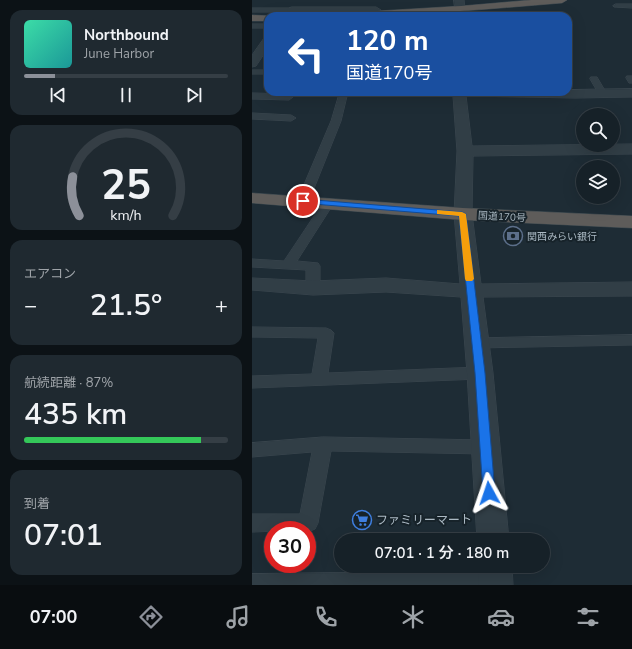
<!DOCTYPE html>
<html lang="ja">
<head>
<meta charset="utf-8">
<style>
	body { margin:0; font-family:"Nunito Sans","Noto Sans JP",sans-serif; background:#1f2930; color:#f1f3f6; height:100vh; display:flex; flex-direction:column; font-size:15px; white-space:nowrap }
	* { box-sizing:border-box; margin:0 }
	p { font-size:13px; color:#9ea3a8 }
	.icon { flex:none; width:22px; height:22px; fill:none; stroke:currentColor; stroke-width:2; stroke-linecap:round; stroke-linejoin:round }
	.map { position:relative; flex:1; overflow:hidden }
	.drawer { display:flex; flex-direction:column; gap:10px; padding:10px; background:#0c1216; width:252px }
	.drawer>* { flex:none }
	.hud { position:absolute; left:12px; top:12px; width:308px; height:84px; border-radius:12px; box-shadow:0 4px 16px #0002,0 0 0 1px #353e45; background:#1a4fa0; color:#fff; overflow:hidden }
	.controls { position:absolute; left:324px; top:108px; display:grid; gap:8px }
	.controls a { display:grid; place-items:center; width:44px; height:44px; border-radius:50%; background:#162128; box-shadow:0 4px 16px #0002,0 0 0 1px #353e45; font-size:20px }
	.speed { position:absolute; left:12px; top:521px; display:flex; gap:8px; font-size:20px; font-weight:700; text-align:center }
	.speed>* { display:grid; place-content:center; width:52px; height:52px; border-radius:50%; background:#162128; box-shadow:0 4px 16px #0002,0 0 0 1px #353e45; line-height:1 }
	.speed .limit { border:6px solid #d22; background:#fff; color:#111 }
	.pin { position:absolute; display:grid; place-items:center; width:34px; height:34px; color:#fff; margin:-17px; border:2px solid #fff; border-radius:50%; box-shadow:0 1px 4px #0007 }
	.me { position:absolute; width:44px; margin:-22px; rotate:355deg; stroke-linejoin:round; filter:drop-shadow(0 0 3px #0008) }
	.turn { display:flex; align-items:center; gap:14px; height:84px; padding:0 16px; font-size:18px }
	.turn .icon { width:52px; height:52px; stroke-width:2.5 }
	.turn b { display:block; font-size:28px; line-height:34px }
	.big { font-size:30px; font-weight:600; line-height:1.1 }
	.drawer .card { flex:1; display:flex; flex-direction:column; justify-content:center; gap:6px; min-width:0; padding:0 14px; border-radius:12px; background:#1f2930 }
	.drawer .dial { align-items:center; gap:0 }
	.dial svg { height:104px; overflow:visible; fill:none; stroke:#353e45; stroke-width:7; stroke-linecap:round; text-anchor:middle }
	.dial text { fill:#f1f3f6; stroke:none }
	.song { display:flex; align-items:center; gap:12px }
	.cover { width:48px; height:48px; border-radius:6px; background:linear-gradient(135deg,hsl(160 70% 55%),hsl(180 70% 35%)) }
	.played { height:4px; border-radius:2px; background:linear-gradient(90deg,#8c9099 15%,#353e45 15%) }
	.keys { display:flex; justify-content:space-around; direction:ltr }
	.heat { display:flex; justify-content:space-between; align-items:center; font-size:22px; direction:ltr }
	.charge { height:6px; border-radius:3px; background:linear-gradient(90deg,#34c759 87%,#353e45 0) }
	.trip { position:absolute; left:82px; top:533px; width:216px; height:40px; border-radius:20px; background:#162128; box-shadow:0 4px 16px #0002,0 0 0 1px #353e45; font-weight:600; line-height:40px; text-align:center }
	.tabs { display:flex; height:64px; justify-content:space-around; align-items:center; background:#090d10; color:#9ea3a8 }
	.tabs .icon { width:28px; height:28px }
	.tabs .selected { color:#8c9099 }
	.tabs b { font-size:18px; color:#f1f3f6 }
	main { display:flex; flex:1; min-height:0 }
	.map>svg:first-child { display:block }
	.lines { fill:none; stroke-linecap:round; stroke-linejoin:round }
	.service-casing { stroke:#3b474f; stroke-width:1 }
	.minor-casing { stroke:#3b474f; stroke-width:1 }
	.trunk-casing { stroke:#3c4950; stroke-width:1 }
	.service { fill:#313e46; fill-rule:evenodd }
	.minor { fill:#313e46; fill-rule:evenodd }
	.trunk { fill:#5e5c5a; fill-rule:evenodd }
	.route { fill:#1a73e8; stroke:#114b97 }
	.slow { fill:#f59e0b }
	.labels { text-anchor:middle; stroke-width:4; stroke-linejoin:round; paint-order:stroke }
	.street-label { font-size:10px; fill:#abb9c3; stroke:#17232a }
	.poi-label { font-size:10px; fill:#abb9c3; stroke:#17232a; text-anchor:start }
	.near-poi-label { font-size:12px; fill:#abb9c3; stroke:#17232a; text-anchor:start }
</style>
</head>
<body>
<main>
<section class="drawer">
<div class="card">
<div class="song"><i class="cover"></i><div><b>Northbound</b><p>June Harbor</p></div></div>
<div class="played"></div>
<div class="keys"><svg class="icon" aria-label="previous" viewBox="0 0 24 24"><path d="M18 5L8 12l10 7zM5 5v14"/></svg><svg class="icon" aria-label="pause" viewBox="0 0 24 24"><path d="M8 5v14M16 5v14"/></svg><svg class="icon" aria-label="next" viewBox="0 0 24 24"><path d="M6 5l10 7-10 7zM19 5v14"/></svg></div>
</div>
<div class="card dial"><svg viewBox="0 0 100 80">
<path d="M14 69A42 42 0 1 1 86 69"/>
<path d="M14 69A42 42 0 0 1 9 39" stroke="#8c9099"/>
<text x="50" y="56" font-size="32" font-weight="700">25</text>
<text x="50" y="72" font-size="11">km/h</text>
</svg></div>
<div class="card"><p>エアコン</p>
<div class="heat"><a>−</a><b class="big">21.5°</b><a>+</a></div>
</div>
<div class="card"><p>航続距離 · 87%</p><b class="big">435 km</b><div class="charge"></div></div>
<div class="card"><p>到着</p><b class="big">07:01</b></div>
</section>
<div class="map">
<svg width="380" height="585" viewBox="0 0 380 585">
	<rect width="100%" height="100%" fill="#1e2c35"/>
	<g class="lines">
		<g class="service-casing">
			<path id="service" d="M 364,4 L 380,4 L 380,8 L 362,7 L 361,6 Z
				M 0,8 L 40,8 L 43,10 L 40,12 L 0,12 Z
				M 0,24 L 16,24 L 16,28 L 0,28 Z
				M 0,70 L 16,70 L 16,74 L 0,74 Z
				M 375,76 L 380,76 L 380,83 L 377,83 L 374,78 Z
				M 339,77 L 345,77 L 355,94 L 354,96 L 348,96 L 338,79 Z
				M 88,92 L 96,92 L 89,121 L 57,201 L 55,203 L 47,203 L 45,201 L 79,121 Z
				M 0,93 L 37,94 L 41,97 L 37,100 L 0,99 Z
				M 0,113 L 39,115 L 44,118 L 39,121 L 0,119 Z
				M 76,200 L 80,201 L 82,203 L 45,261 L 66,263 L 68,266 L 68,288 L 66,291 L 61,292 L 56,291 L 54,288 L 54,270 L 0,267 L 0,259 L 32,261 L 72,201 Z
				M 0,327 L 74,328 L 79,330 L 82,333 L 76,373 L 228,367 L 234,369 L 236,373 L 234,377 L 228,379 L 0,388 L 0,376 L 60,374 L 66,338 L 0,337 Z
				M 380,335 L 380,345 L 225,348 L 220,347 L 217,343 L 220,339 L 225,338 Z
				M 71,437 L 233,440 L 239,442 L 242,447 L 239,452 L 233,454 L 79,451 L 66,523 L 63,529 L 56,532 L 55,530 L 0,532 L 0,514 L 48,514 L 60,452 L 0,457 L 0,443 Z
				M 244,571 L 252,574 L 255,581 L 253,585 L 0,585 L 0,574 Z"/>
		</g>
		<g class="minor-casing">
			<path id="minor" d="M 202,0 L 212,0 L 214,16 L 204,16 Z
				M 40,7 L 124,7 L 129,10 L 124,13 L 37,12 L 35,10 L 37,8 Z
				M 16,37 L 16,48 L 4,66 L 0,67 L 0,55 L 12,38 Z
				M 380,89 L 380,97 L 323,98 L 214,96 L 220,146 L 380,144 L 380,154 L 221,156 L 220,214 L 229,284 L 380,282 L 380,296 L 231,297 L 241,373 L 257,540 L 225,540 L 215,373 L 209,297 L 134,292 L 61,295 L 0,290 L 0,278 L 61,281 L 134,278 L 208,284 L 202,214 L 205,151 L 201,96 L 196,95 L 194,92 L 316,92 L 316,90 Z
				M 226,566 L 260,566 L 261,585 L 227,585 Z"/>
		</g>
		<g class="trunk-casing">
			<path id="trunk" d="M 279,0 L 315,0 L 310,3 C 236,9 162,16 87,16 L 92,13 L 209,6 Z
				M 0,15 L 20,16 L 16,16 L 16,21 L 0,21 Z
				M 0,193 L 211,208 L 380,216 L 380,228 L 211,220 L 0,203 Z"/>
		</g>
		<use href="#service" class="service"/>
		<use href="#minor" class="minor"/>
		<use href="#trunk" class="trunk"/>
	</g>
	<path class="route" d="M 51,199 L 210,212 L 214,214 L 233,373 L 243,493 L 242,497 L 237,499 L 233,497 L 231,493 L 223,373 L 207,216 L 49,203 L 48,201 Z"/>
	<path class="slow" d="M 185,210 L 210,212 L 214,214 L 222,279 L 220,281 L 214,281 L 213,279 L 207,216 L 185,214 Z"/>
	<defs>
		<g id="bank-ring" transform="scale(1)"><circle r="9.5" fill="#17232a" stroke="#5c6f8a" stroke-width="1.5"/><path d="M-6-4H6V4H-6ZM0-2.3a2.3 2.3 0 1 0 0 4.6a2.3 2.3 0 1 0 0-4.6Z" fill="#5c6f8a"/></g>
		<g id="supermarket-ring" transform="scale(1)"><circle r="9.5" fill="#17232a" stroke="#3f7fe0" stroke-width="1.5"/><path d="M-6-5.5h2.5l.6 2H6L4.5 2H-2.5L-4.4-4H-6ZM-1.5 3.2a1.3 1.3 0 1 0 .1 0ZM3 3.2a1.3 1.3 0 1 0 .1 0Z" fill="#3f7fe0"/></g>
	</defs>
	<g fill-rule="evenodd">
		<use href="#bank-ring" x="261" y="236"/>
		<use href="#supermarket-ring" x="110" y="520"/>
	</g>
	<g class="labels">
		<g class="street-label">
			<text transform="translate(250 216) rotate(3)" y="4">国道170号</text>
		</g>
		<g class="poi-label">
			<text x="275" y="240">関西みらい銀行</text>
		</g>
		<g class="near-poi-label">
			<text x="124" y="524">ファミリーマート</text>
		</g>
	</g>
</svg>
<div class="controls">
<a><svg class="icon" aria-label="search" viewBox="0 0 24 24"><circle cx="10" cy="10" r="6"/><path d="M15 15l6 6"/></svg></a>
<a><svg class="icon" aria-label="layers" viewBox="0 0 24 24"><path d="M12 4l9 5-9 5-9-5zM3 14l9 5 9-5"/></svg></a>
</div>
<div class="speed"><div class="limit">30</div></div>
<div class="pin" style="left:51px;top:201px;background:#d93025"><svg class="icon" aria-label="arrive" viewBox="0 0 24 24"><path d="M6 21V4h12l-3 4 3 4H6"/></svg></div>
<svg class="me" style="left:237px;top:493px" viewBox="-20 -20 40 40"><path d="M0-17L14 15 0 8-14 15z" fill="#1a73e8" stroke="#fff" stroke-width="4"/></svg>
<div class="trip">07:01 · 1 分 · 180 m</div>
<div class="hud">
<div class="turn"><svg class="icon" aria-label="left" viewBox="0 0 24 24"><path d="M17 20v-9H6M10 6l-5 5 5 5"/></svg><div><b>120 m</b>国道170号</div></div>
</div>
</div>
</main>
<nav class="tabs">
<b>07:00</b>
<svg class="icon selected" aria-label="directions" viewBox="0 0 24 24"><path d="M12 3l9 9-9 9-9-9zM9 14v-3h6M13 9l2 2-2 2"/></svg>
<svg class="icon" aria-label="music" viewBox="0 0 24 24"><path d="M9 18V5l10-2v13"/><circle cx="6" cy="18" r="3"/><circle cx="16" cy="16" r="3"/></svg>
<svg class="icon" aria-label="phone" viewBox="0 0 24 24"><path d="M5 4h4l2 5-3 2q2 4 5 5l2-3 5 2v4C11 20 4 13 5 4z"/></svg>
<svg class="icon" aria-label="climate" viewBox="0 0 24 24"><path d="M12 3v18M4 7l16 10M4 17L20 7"/></svg>
<svg class="icon" aria-label="car" viewBox="0 0 24 24"><path d="M5 17H2v-5l4-1 3-4h7l3 4 3 1v5h-3M9 17h6M6 11h13"/><circle cx="7" cy="17" r="2"/><circle cx="17" cy="17" r="2"/></svg>
<svg class="icon" aria-label="filters" viewBox="0 0 24 24"><path d="M4 7h16M4 17h16"/><circle cx="9" cy="7" r="2"/><circle cx="15" cy="17" r="2"/></svg>
</nav>
</body>
</html>
